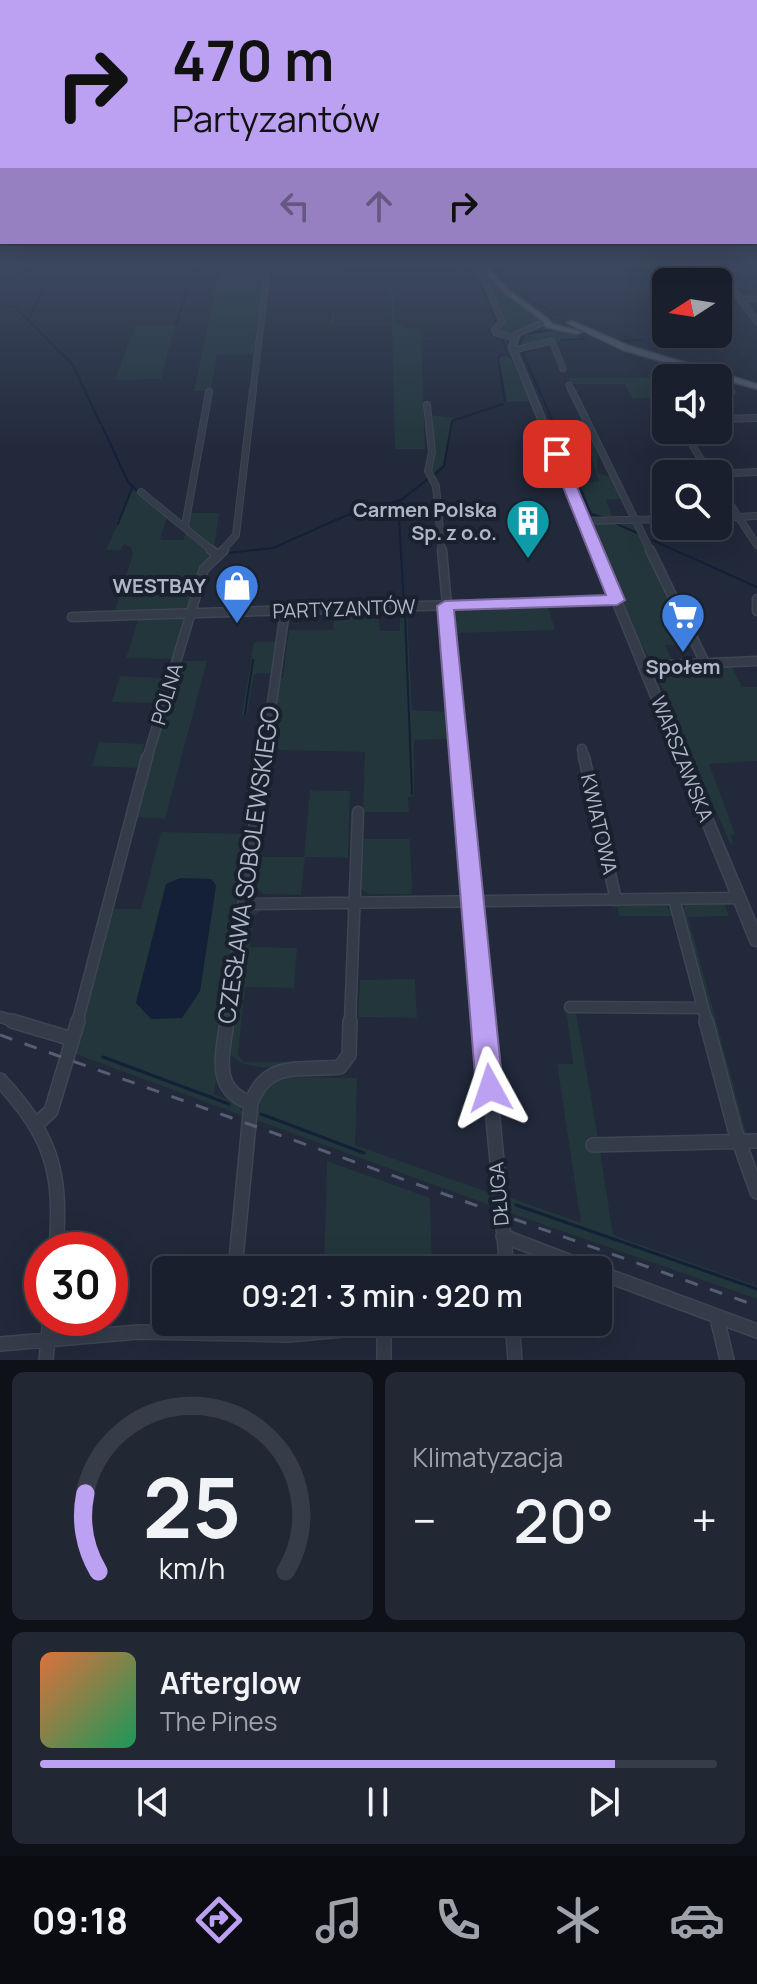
<!DOCTYPE html>
<html lang="pl">
<head>
<meta charset="utf-8">
<style>
	body { margin:0; font-family:Manrope,sans-serif; background:#222734; color:#f1f3f6; height:100vh; display:flex; flex-direction:column; font-size:30px; white-space:nowrap }
	* { box-sizing:border-box; margin:0 }
	p { font-size:26px; color:#9fa2a9 }
	.icon { flex:none; width:44px; height:44px; fill:none; stroke:currentColor; stroke-width:2; stroke-linecap:round; stroke-linejoin:round }
	.map { position:relative; height:1360px; overflow:hidden }
	.sheet { display:flex; flex-direction:column; gap:12px; padding:12px; background:#0e1118; flex:1 }
	.sheet>* { flex:none }
	.hud { position:absolute; left:0px; top:0px; width:758px; height:244px; box-shadow:0 8px 32px #0002,0 0 0 2px #373d48; background:#bca0f2; color:#111; overflow:hidden }
	.needle { width:52px; rotate:258deg }
	.controls { position:absolute; left:652px; top:268px; display:grid; gap:16px }
	.controls a { display:grid; place-items:center; width:80px; height:80px; border-radius:12px; background:#191f2c; box-shadow:0 8px 32px #0002,0 0 0 2px #373d48; font-size:40px }
	.speed { position:absolute; left:24px; top:1232px; display:flex; gap:16px; font-size:40px; font-weight:700; text-align:center }
	.speed>* { display:grid; place-content:center; width:104px; height:104px; border-radius:50%; background:#191f2c; box-shadow:0 8px 32px #0002,0 0 0 2px #373d48; line-height:1 }
	.speed .limit { border:12px solid #d22; background:#fff; color:#111 }
	.pin { position:absolute; display:grid; place-items:center; width:68px; height:68px; color:#fff; margin:-34px; border-radius:16px; box-shadow:0 4px 12px #0006 }
	.me { position:absolute; width:88px; margin:-44px; rotate:355deg; stroke-linejoin:round; filter:drop-shadow(0 0 6px #0008) }
	.turn { display:flex; align-items:center; gap:28px; height:168px; padding:0 40px; font-size:36px }
	.turn .icon { width:104px; height:104px; stroke-width:2.5 }
	.turn b { display:block; font-size:56px; line-height:68px }
	.lanes { display:flex; align-items:center; height:76px; padding:0 40px; background:#0003; justify-content:center; gap:40px; direction:ltr }
	.lanes .off { opacity:.35 }
	.big { font-size:60px; font-weight:600; line-height:1.1 }
	.sheet .widget { flex:1; display:flex; flex-direction:column; justify-content:center; gap:12px; min-width:0; padding:0 28px; border-radius:12px; background:#222734 }
	.sheet .dial { align-items:center; gap:0 }
	.dial svg { height:208px; overflow:visible; fill:none; stroke:#373d48; stroke-width:7; stroke-linecap:round; text-anchor:middle }
	.dial text { fill:#f1f3f6; stroke:none }
	.song { display:flex; align-items:center; gap:24px }
	.cover { width:96px; height:96px; border-radius:12px; background:linear-gradient(135deg,hsl(20 70% 55%),hsl(150 70% 35%)) }
	.played { height:8px; border-radius:4px; background:linear-gradient(90deg,#bca0f2 85%,#373d48 85%) }
	.keys { display:flex; justify-content:space-around; direction:ltr }
	.heat { display:flex; justify-content:space-between; align-items:center; font-size:44px; direction:ltr }
	.sheet .tiles { flex:1; display:grid; gap:12px; grid-template-columns:1fr 1fr }
	.widget:last-child { grid-column:span 2 }
	.trip { position:absolute; left:152px; top:1256px; width:460px; height:80px; border-radius:12px; background:#191f2c; box-shadow:0 8px 32px #0002,0 0 0 2px #373d48; font-weight:600; line-height:80px; text-align:center }
	.tab-bar { display:flex; height:128px; justify-content:space-around; align-items:center; background:#0a0c12; color:#9fa2a9 }
	.tab-bar .icon { width:56px; height:56px }
	.tab-bar .current { color:#bca0f2 }
	.tab-bar b { font-size:36px; color:#f1f3f6 }
	.map>svg:first-child { display:block }
	.green { fill:#22363b; fill-rule:evenodd }
	.water { fill:#142037 }
	.lines { fill:none; stroke-linecap:round; stroke-linejoin:round }
	.stream-far1 { stroke:#142037; stroke-width:2 }
	.stream { stroke:#142037; stroke-width:3 }
	.minor-far4-casing { stroke:#3e4553; stroke-width:7 }
	.minor-far3-casing { stroke:#3e4553; stroke-width:8 }
	.minor-far2-casing { stroke:#3e4553; stroke-width:11 }
	.minor-far1-casing { stroke:#3e4553; stroke-width:13 }
	.minor-casing { stroke:#3e4553; stroke-width:16 }
	.tertiary-casing { stroke:#3e4553; stroke-width:3 }
	.primary-casing { stroke:#3e4553; stroke-width:3 }
	.minor-far4 { stroke:#343c4a; stroke-width:5 }
	.minor-far3 { stroke:#343c4a; stroke-width:6 }
	.minor-far2 { stroke:#343c4a; stroke-width:8 }
	.minor-far1 { stroke:#343c4a; stroke-width:10 }
	.minor { stroke:#343c4a; stroke-width:13 }
	.tertiary { fill:#343c4a; fill-rule:evenodd }
	.primary { fill:#525a6a; fill-rule:evenodd }
	.rail { stroke:#565f71; stroke-width:3; stroke-dasharray:13 13; stroke-linecap:butt }
	.route { fill:#bca0f2; stroke:#7a689d; stroke-width:2 }
	.labels { text-anchor:middle; stroke-width:8; stroke-linejoin:round; paint-order:stroke }
	.poi-label { font-size:20px; font-weight:bold; fill:#afb6c6; stroke:#1a212e; text-anchor:end }
	.street-label { font-size:20px; fill:#afb6c6; stroke:#1a212e }
	.near-street-label { font-size:24px; fill:#afb6c6; stroke:#1a212e }
</style>
</head>
<body>
<div class="map">
<svg width="757" height="1360" viewBox="0 0 757 1360">
	<rect width="100%" height="100%" fill="#21293a"/>
	<path class="green" d="M 221,264 L 264,264 L 255,340 L 248,340 L 255,341 L 253,354 L 217,355 L 211,391 L 194,391 Z
		M 476,264 L 510,295 L 543,319 L 541,323 L 512,333 L 497,331 L 506,324 L 486,276 Z
		M 390,265 L 395,323 L 405,326 L 403,328 L 419,329 L 422,338 L 497,337 L 421,339 L 425,449 L 395,449 L 392,324 L 330,325 L 334,309 L 334,324 L 392,323 Z
		M 175,325 L 161,379 L 115,380 L 135,326 Z
		M 547,330 L 565,330 L 584,340 L 708,378 L 584,340 L 556,342 L 553,337 L 520,346 L 524,335 Z
		M 502,355 L 511,359 L 530,401 L 507,402 L 499,359 Z
		M 569,378 L 696,378 L 666,378 L 666,391 L 656,391 L 659,398 L 632,398 L 625,384 L 572,384 Z
		M 430,415 L 452,418 L 443,465 L 431,475 Z
		M 584,435 L 589,435 L 598,451 L 597,472 L 612,478 L 622,499 L 606,500 L 612,515 L 608,519 L 592,513 L 580,484 L 599,481 Z
		M 133,490 L 167,517 L 160,540 L 183,540 L 186,532 L 211,553 L 204,563 L 189,611 L 114,613 L 133,554 L 131,547 L 124,544 L 121,550 L 106,550 Z
		M 191,513 L 219,513 L 214,548 L 189,527 Z
		M 599,523 L 634,523 L 638,532 L 617,524 L 639,535 L 692,644 L 665,645 L 672,661 L 652,661 L 642,647 L 592,527 Z
		M 548,606 L 555,630 L 457,633 L 455,611 L 460,609 Z
		M 407,610 L 412,710 L 450,712 L 452,739 L 414,740 L 414,796 L 408,797 L 409,812 L 363,812 L 365,752 L 280,750 L 275,746 L 278,719 L 272,718 L 278,678 L 283,678 L 289,630 L 333,630 L 334,613 L 378,611 L 380,631 L 400,631 L 400,611 Z
		M 179,616 L 184,619 L 172,659 L 126,658 L 139,617 Z
		M 254,642 L 276,642 L 272,673 L 254,674 L 247,715 L 242,715 Z
		M 180,661 L 207,661 L 165,819 L 134,817 Z
		M 731,665 L 742,687 L 757,687 L 757,761 L 709,764 L 735,834 L 730,835 L 734,844 L 730,843 L 655,672 Z
		M 167,674 L 158,703 L 112,702 L 120,676 L 160,678 Z
		M 99,742 L 145,744 L 137,768 L 92,766 Z
		M 310,790 L 350,791 L 348,858 L 305,857 L 301,895 L 263,894 L 257,888 L 261,857 L 304,857 Z
		M 161,832 L 250,834 L 214,1094 L 238,1104 L 246,1117 L 73,1053 L 108,909 L 141,909 ZM 166,884 L 216,885 L 200,991 L 136,1003 Z
		M 363,839 L 410,839 L 412,894 L 369,894 L 361,889 Z
		M 724,903 L 729,916 L 688,917 L 748,1139 L 742,1134 L 682,910 L 686,904 Z
		M 617,904 L 666,904 L 673,916 L 619,916 Z
		M 282,906 L 284,909 L 262,909 L 254,916 L 250,947 L 297,948 L 294,988 L 246,987 L 244,1000 L 237,999 L 234,996 L 248,914 L 253,909 Z
		M 415,979 L 417,1018 L 358,1017 L 360,980 Z
		M 236,1004 L 243,1005 L 238,1055 L 244,1062 L 286,1062 L 285,1067 C 265,1067 243,1070 228,1052 L 232,1006 Z
		M 566,1009 L 576,1012 L 598,1138 L 590,1142 L 600,1150 L 613,1235 L 757,1286 L 757,1299 L 507,1212 L 506,1196 L 581,1223 L 557,1064 L 573,1064 Z
		M 272,1077 L 357,1078 L 355,1145 L 490,1193 L 492,1206 L 253,1119 L 259,1110 L 262,1084 Z
		M 327,1161 L 430,1198 L 432,1270 L 324,1270 Z"/>
	<path class="water" d="M 180,878 L 211,879 L 216,885 L 200,991 L 182,1018 L 151,1019 L 136,1003 L 166,884 Z"/>
	<g class="lines">
		<path class="stream-far1" d="M 487,264 L 530,300
			M 695,264 L 704,282
			M 479,280 L 489,303
			M 0,282 L 46,264
			M 718,300 L 720,307
			M 534,302 L 552,312
			M 0,303 L 14,307
			M 16,308 L 73,365 L 100,423
			M 491,308 L 495,318
			M 555,314 L 561,315
			M 30,317 L 44,286
			M 176,325 L 196,264
			M 492,334 L 489,330 L 496,324 L 495,320
			M 528,334 L 558,329
			M 502,339 L 506,349
			M 611,339 L 631,347
			M 651,339 L 698,334
			M 561,340 L 585,339
			M 620,341 L 643,340
			M 519,346 L 524,336
			M 522,352 L 543,399
			M 524,352 L 541,346
			M 503,354 L 498,358 L 505,401
			M 544,401 L 591,514 L 605,518
			M 102,426 L 128,482 L 140,493
			M 433,476 L 444,466 L 452,421 L 503,404
			M 398,502 L 404,604
			M 118,524 L 132,488
			M 617,524 L 637,533
			M 652,540 L 757,587
			M 227,553 L 273,548 L 345,516 L 401,500 L 428,479
			M 405,612 L 412,794
			M 245,714 L 253,660"/>
		<path class="stream" d="M 0,1023 L 7,1025
			M 39,1036 L 57,1042
			M 103,1057 L 229,1104
			M 261,1114 L 364,1153
			M 516,1205 L 757,1289"/>
		<g class="minor-far4-casing">
			<path id="minor-far4" d="M 473,264 L 484,278 L 502,322 L 494,330 L 496,333
				M 713,264 L 757,321
				M 268,268 L 448,264
				M 740,299 L 757,299
				M 496,333 L 514,338
				M 514,350 L 552,341 L 563,369
				M 569,385 L 572,391
				M 253,391 L 268,264"/>
		</g>
		<g class="minor-far3-casing">
			<path id="minor-far3" d="M 571,389 L 651,552
				M 666,392 L 660,394 L 666,404
				M 718,392 L 731,392
				M 427,405 L 432,452 L 428,471 L 436,486 L 442,552
				M 718,419 L 757,418
				M 683,430 L 710,474
				M 710,474 L 757,472
				M 718,486 L 757,545
				M 141,492 L 214,552
				M 718,518 L 757,516
				M 585,521 L 666,519
				M 185,526 L 209,392
				M 221,552 L 236,535 L 253,389"/>
		</g>
		<g class="minor-far2-casing">
			<path id="minor-far2" d="M 211,550 L 217,555
				M 442,550 L 461,759
				M 650,550 L 705,663
				M 757,599 L 757,611
				M 72,617 L 617,600
				M 644,666 L 757,661
				M 582,749 L 584,759
				M 147,759 L 204,569 L 224,550
				M 264,759 L 285,611"/>
		</g>
		<g class="minor-far1-casing">
			<path id="minor-far1" d="M 460,757 L 485,1023
				M 584,757 L 616,900
				M 674,899 L 707,1023
				M 246,904 L 739,898
				M 570,1007 L 702,1008
				M 0,1017 L 19,1023
				M 77,1023 L 147,757
				M 227,1023 L 264,757
				M 350,1023 L 358,812"/>
		</g>
		<g class="minor-casing">
			<path id="minor" d="M 12,1021 L 72,1039
				M 227,1021 C 223,1054 211,1090 251,1103
				M 484,1021 L 507,1270
				M 706,1021 L 735,1130 L 757,1192
				M 0,1080 C 53,1138 62,1172 56,1250
				M 38,1123 L 51,1111 L 78,1021
				M 593,1145 L 757,1141
				M 503,1236 L 592,1270
				M 235,1270 L 251,1103 C 267,1060 298,1071 340,1067 L 349,1055 L 350,1021
				M 598,1272 L 757,1331
				M 717,1318 L 727,1360
				M 512,1322 L 515,1360
				M 384,1326 L 384,1360
				M 229,1334 L 230,1322
				M 0,1344 L 138,1332 L 289,1335 L 384,1326 L 512,1322
				M 46,1360 L 50,1318"/>
		</g>
		<g class="tertiary-casing">
			<path id="tertiary" d="M 545,320 L 547,321 L 547,323 L 519,335 L 515,347 L 757,925 L 757,946 L 752,945 L 750,941 L 509,347 L 514,333 Z"/>
		</g>
		<g class="primary-casing">
			<path id="primary" d="M 478,264 L 484,264 L 508,290 L 548,319 L 552,324 L 581,332 L 577,334 L 546,327 L 543,321 L 504,292 Z
				M 571,321 L 629,346 L 757,384 L 757,389 L 623,350 L 569,324 L 567,323 Z"/>
		</g>
		<use href="#minor-far4" class="minor-far4"/>
		<use href="#minor-far3" class="minor-far3"/>
		<use href="#minor-far2" class="minor-far2"/>
		<use href="#minor-far1" class="minor-far1"/>
		<use href="#minor" class="minor"/>
		<use href="#tertiary" class="tertiary"/>
		<use href="#primary" class="primary"/>
		<path class="rail" d="M 0,1035 L 757,1306"/>
	</g>
	<linearGradient id="sky" x2="0" y2="1"><stop stop-color="#121720"/><stop offset="0.58" stop-color="#3d4960"/><stop offset="1" stop-color="#3d4960" stop-opacity="0"/></linearGradient>
	<rect width="757" height="454" fill="url(#sky)"/>
	<path class="route" d="M 557,450 L 563,454 L 625,600 L 617,605 L 454,610 L 503,1088 L 499,1097 L 490,1100 L 480,1097 L 476,1088 L 437,606 L 445,601 L 606,595 L 550,454 Z"/>
	<defs>
		<g id="building-pin" transform="scale(2.3)"><path d="M0 17L-7.5 6A9.5 9.5 0 1 1 7.5 6Z" fill="#0f9aa8" stroke="#1a212e"/><path d="M-4-6H4V6H1V3H-1V6H-4ZM-2.5-4.3h1.7v1.8h-1.7ZM.8-4.3h1.7v1.8H.8ZM-2.5-1h1.7V.8h-1.7ZM.8-1h1.7V.8H.8Z" fill="#fff"/></g>
		<g id="shop-pin" transform="scale(2.3)"><path d="M0 17L-7.5 6A9.5 9.5 0 1 1 7.5 6Z" fill="#3f7fe0" stroke="#1a212e"/><path d="M-5-2.5h2.3a2.7 3.5 0 0 1 5.4 0H5L5.5 6h-11ZM-1.5-2.5h3a1.5 2.3 0 0 0-3 0Z" fill="#fff"/></g>
		<g id="supermarket-pin" transform="scale(2.3)"><path d="M0 17L-7.5 6A9.5 9.5 0 1 1 7.5 6Z" fill="#3f7fe0" stroke="#1a212e"/><path d="M-6-5.5h2.5l.6 2H6L4.5 2H-2.5L-4.4-4H-6ZM-1.5 3.2a1.3 1.3 0 1 0 .1 0ZM3 3.2a1.3 1.3 0 1 0 .1 0Z" fill="#fff"/></g>
	</defs>
	<g fill-rule="evenodd">
		<use href="#building-pin" x="528" y="521"/>
		<use href="#shop-pin" x="237" y="586"/>
		<use href="#supermarket-pin" x="683" y="615"/>
	</g>
	<g class="labels">
		<g class="poi-label">
			<text x="497" y="517">Carmen Polska<tspan x="497" dy="23">Sp. z o.o.</tspan></text>
			<text x="206" y="593">WESTBAY</text>
			<text x="683" y="674" text-anchor="middle">Społem</text>
		</g>
		<g class="street-label">
			<text transform="translate(344 609) rotate(-2)" y="7">PARTYZANTÓW</text>
			<text transform="translate(167 694) rotate(-73)" y="7">POLNA</text>
			<text transform="translate(682 759) rotate(68)" y="7">WARSZAWSKA</text>
			<text transform="translate(599 824) rotate(77)" y="7">KWIATOWA</text>
			<text transform="translate(499 1194) rotate(-95)" y="7">DŁUGA</text>
		</g>
		<g class="near-street-label">
			<text transform="translate(249 865) rotate(-82)" y="8">CZESŁAWA SOBOLEWSKIEGO</text>
		</g>
	</g>
</svg>
<div class="controls">
<a><svg class="needle" viewBox="-14 -14 28 28"><path d="M0-13l5 13h-10z" fill="#e53935"/><path d="M0 13l5-13h-10z" fill="#9fa2a9"/></svg></a>
<a><svg class="icon" aria-label="sound" viewBox="0 0 24 24"><path d="M4 9h4l5-4v14l-5-4H4zM17 9q2 3 0 6"/></svg></a>
<a><svg class="icon" aria-label="search" viewBox="0 0 24 24"><circle cx="10" cy="10" r="6"/><path d="M15 15l6 6"/></svg></a>
</div>
<div class="speed"><div class="limit">30</div></div>
<div class="pin" style="left:557px;top:454px;background:#d93025"><svg class="icon" aria-label="arrive" viewBox="0 0 24 24"><path d="M6 21V4h12l-3 4 3 4H6"/></svg></div>
<svg class="me" style="left:490px;top:1088px" viewBox="-20 -20 40 40"><path d="M0-17L14 15 0 8-14 15z" fill="#bca0f2" stroke="#fff" stroke-width="4"/></svg>
<div class="trip">09:21 · 3 min · 920 m</div>
<div class="hud">
<div class="turn"><svg class="icon" aria-label="right" viewBox="0 0 24 24"><path d="M7 20v-9h11M14 6l5 5-5 5"/></svg><div><b>470 m</b>Partyzantów</div></div>
<div class="lanes"><svg class="icon off" aria-label="left" viewBox="0 0 24 24"><path d="M17 20v-9H6M10 6l-5 5 5 5"/></svg><svg class="icon off" aria-label="ahead" viewBox="0 0 24 24"><path d="M12 20V5M6 11l6-6 6 6"/></svg><svg class="icon" aria-label="right" viewBox="0 0 24 24"><path d="M7 20v-9h11M14 6l5 5-5 5"/></svg></div>
</div>
</div>
<section class="sheet">
<div class="tiles">
<div class="widget dial"><svg viewBox="0 0 100 80">
<path d="M14 69A42 42 0 1 1 86 69"/>
<path d="M14 69A42 42 0 0 1 9 39" stroke="#bca0f2"/>
<text x="50" y="56" font-size="32" font-weight="700">25</text>
<text x="50" y="72" font-size="11">km/h</text>
</svg></div>
<div class="widget"><p>Klimatyzacja</p>
<div class="heat"><a>−</a><b class="big">20°</b><a>+</a></div>
</div>
<div class="widget">
<div class="song"><i class="cover"></i><div><b>Afterglow</b><p>The Pines</p></div></div>
<div class="played"></div>
<div class="keys"><svg class="icon" aria-label="previous" viewBox="0 0 24 24"><path d="M18 5L8 12l10 7zM5 5v14"/></svg><svg class="icon" aria-label="pause" viewBox="0 0 24 24"><path d="M8 5v14M16 5v14"/></svg><svg class="icon" aria-label="next" viewBox="0 0 24 24"><path d="M6 5l10 7-10 7zM19 5v14"/></svg></div>
</div>
</div>
</section>
<nav class="tab-bar">
<b>09:18</b>
<svg class="icon current" aria-label="directions" viewBox="0 0 24 24"><path d="M12 3l9 9-9 9-9-9zM9 14v-3h6M13 9l2 2-2 2"/></svg>
<svg class="icon" aria-label="music" viewBox="0 0 24 24"><path d="M9 18V5l10-2v13"/><circle cx="6" cy="18" r="3"/><circle cx="16" cy="16" r="3"/></svg>
<svg class="icon" aria-label="phone" viewBox="0 0 24 24"><path d="M5 4h4l2 5-3 2q2 4 5 5l2-3 5 2v4C11 20 4 13 5 4z"/></svg>
<svg class="icon" aria-label="climate" viewBox="0 0 24 24"><path d="M12 3v18M4 7l16 10M4 17L20 7"/></svg>
<svg class="icon" aria-label="car" viewBox="0 0 24 24"><path d="M5 17H2v-5l4-1 3-4h7l3 4 3 1v5h-3M9 17h6M6 11h13"/><circle cx="7" cy="17" r="2"/><circle cx="17" cy="17" r="2"/></svg>
</nav>
</body>
</html>
